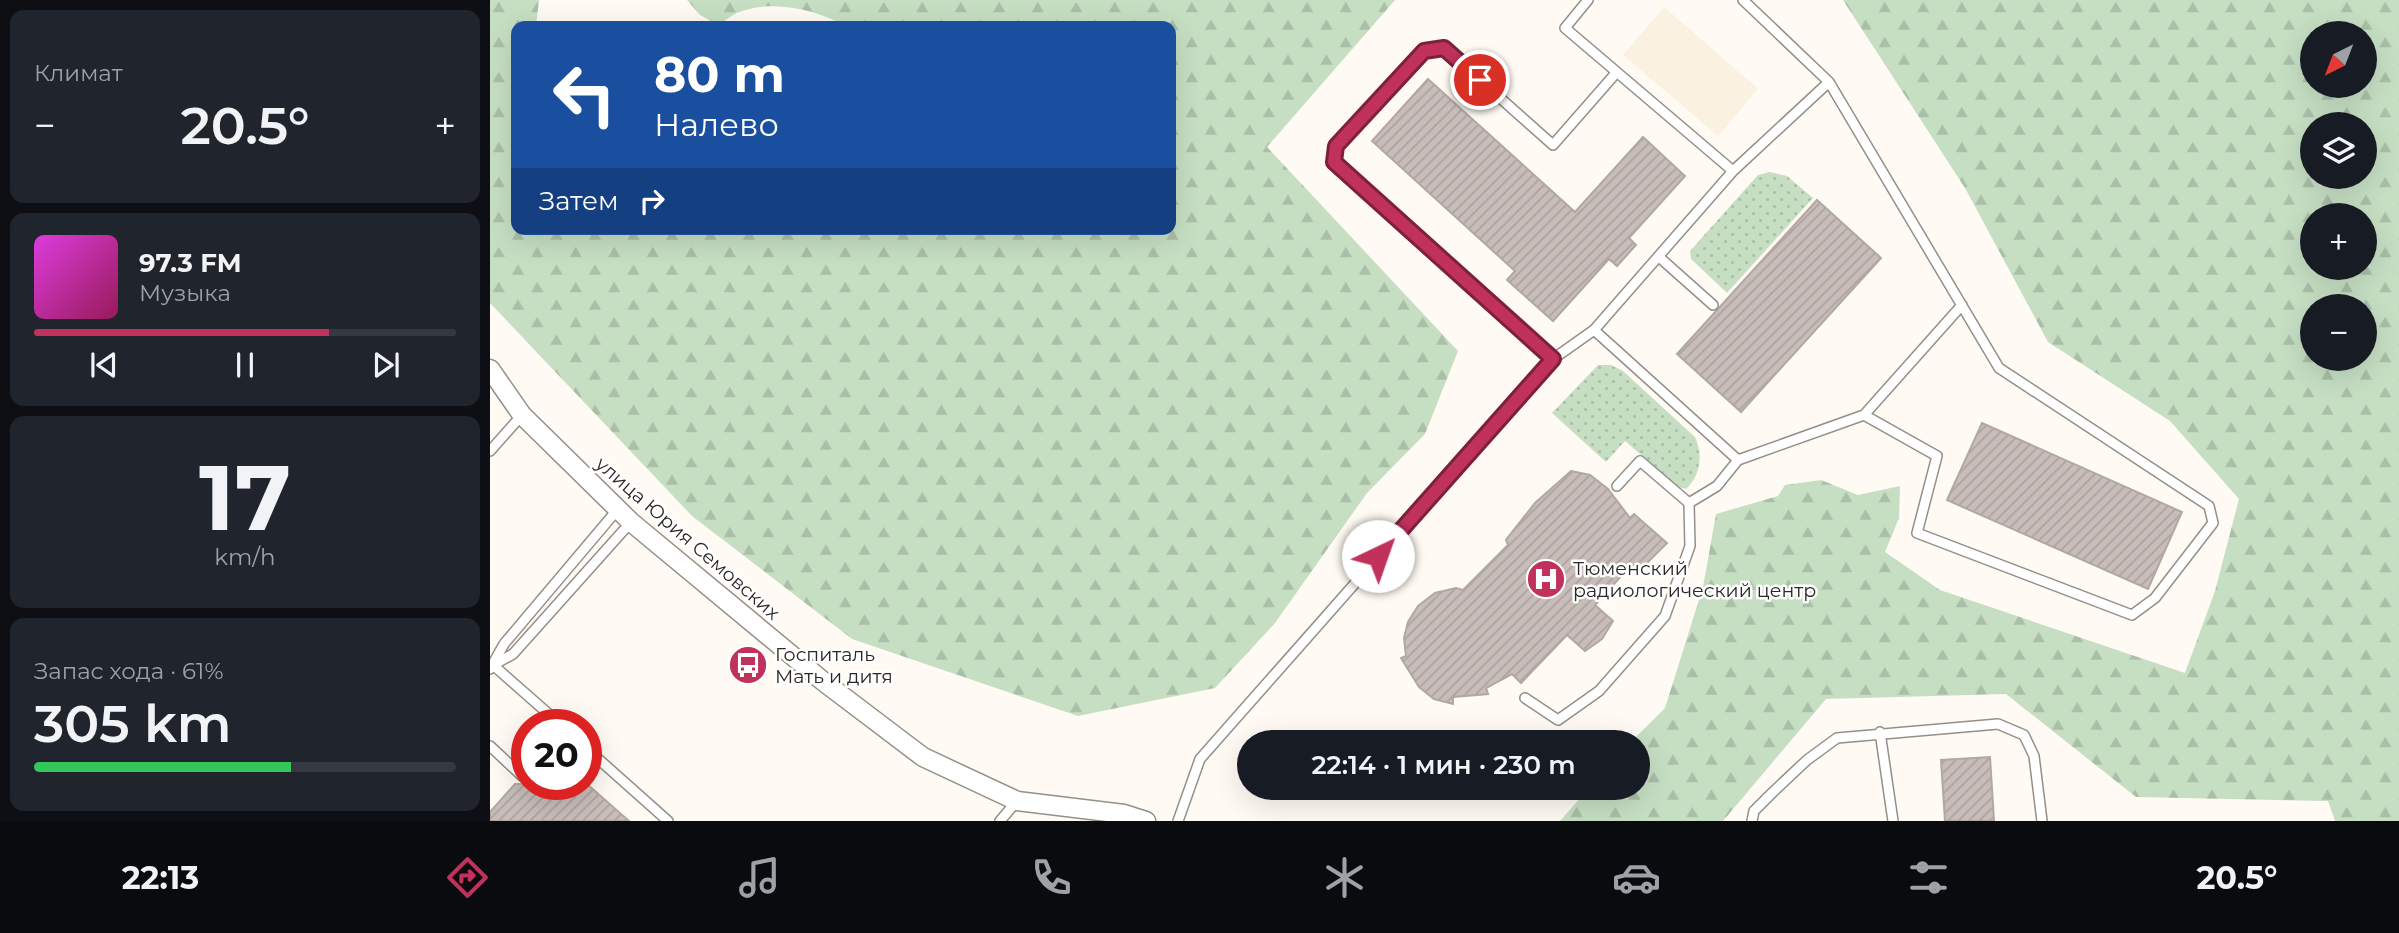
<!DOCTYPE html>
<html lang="ru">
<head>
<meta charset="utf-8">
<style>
	body { margin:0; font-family:Montserrat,sans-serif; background:#20242c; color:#f1f3f6; height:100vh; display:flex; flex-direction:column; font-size:26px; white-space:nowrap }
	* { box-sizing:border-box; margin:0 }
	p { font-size:23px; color:#9ea1a6 }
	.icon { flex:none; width:38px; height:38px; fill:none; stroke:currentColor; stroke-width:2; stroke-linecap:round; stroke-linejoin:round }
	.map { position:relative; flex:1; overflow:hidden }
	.sheet { display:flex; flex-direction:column; gap:10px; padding:10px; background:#0d0f14; width:490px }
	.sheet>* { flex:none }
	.guide { position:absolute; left:21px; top:21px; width:665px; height:214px; border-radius:14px; box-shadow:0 7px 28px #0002; background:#1a4fa0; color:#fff; overflow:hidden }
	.needle { width:46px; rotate:222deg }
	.fabs { position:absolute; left:1810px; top:21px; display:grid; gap:14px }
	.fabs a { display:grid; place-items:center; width:77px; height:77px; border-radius:50%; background:#171b24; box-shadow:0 7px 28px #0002; font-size:35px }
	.speed { position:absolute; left:21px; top:709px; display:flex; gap:14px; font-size:35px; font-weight:700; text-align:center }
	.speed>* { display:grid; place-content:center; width:91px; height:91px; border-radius:50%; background:#171b24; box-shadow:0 7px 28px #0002; line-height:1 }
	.speed .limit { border:10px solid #d22; background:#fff; color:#111 }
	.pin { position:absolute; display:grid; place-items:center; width:60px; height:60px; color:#fff; margin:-30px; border:4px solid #fff; border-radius:50%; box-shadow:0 2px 7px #0007 }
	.me { position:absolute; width:77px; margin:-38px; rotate:42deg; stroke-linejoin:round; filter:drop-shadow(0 0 5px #0008) }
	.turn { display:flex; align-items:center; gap:24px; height:147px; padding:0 28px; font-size:32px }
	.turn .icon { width:91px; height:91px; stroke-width:2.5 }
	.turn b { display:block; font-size:49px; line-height:60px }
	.then { display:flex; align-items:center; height:66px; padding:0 28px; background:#0003; gap:14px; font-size:26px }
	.big { font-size:52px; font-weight:600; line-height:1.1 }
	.sheet .widget { flex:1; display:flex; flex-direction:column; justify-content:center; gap:10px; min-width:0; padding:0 24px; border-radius:14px; background:#20242c }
	.sheet .dial { align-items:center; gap:0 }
	.dial b { font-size:91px; line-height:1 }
	.song { display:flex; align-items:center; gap:21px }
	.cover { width:84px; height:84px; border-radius:10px; background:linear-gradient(135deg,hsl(300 70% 55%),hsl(330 70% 35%)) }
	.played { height:7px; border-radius:4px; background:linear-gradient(90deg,#c0315c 70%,#363941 70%) }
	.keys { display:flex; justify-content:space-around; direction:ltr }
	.heat { display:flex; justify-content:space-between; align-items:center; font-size:38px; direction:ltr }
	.charge { height:10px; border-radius:5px; background:linear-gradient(90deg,#34c759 61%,#363941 0) }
	.trip { position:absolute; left:747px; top:730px; width:413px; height:70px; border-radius:35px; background:#171b24; box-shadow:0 7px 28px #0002; font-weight:600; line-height:70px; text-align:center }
	.dock { display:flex; height:112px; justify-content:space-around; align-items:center; background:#090b0e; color:#9ea1a6 }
	.dock .icon { width:49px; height:49px }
	.dock .on { color:#c0315c }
	.dock b { font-size:32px; color:#f1f3f6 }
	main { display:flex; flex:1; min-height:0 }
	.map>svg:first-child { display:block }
	.built { fill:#fbf1e1 }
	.grass { fill:url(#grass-dots) }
	.forest { fill:url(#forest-firs); fill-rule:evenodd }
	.building { fill:url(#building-hatch); stroke:#b1a7a3; stroke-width:2 }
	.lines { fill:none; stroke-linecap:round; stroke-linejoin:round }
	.service-casing { stroke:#948f87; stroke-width:12 }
	.minor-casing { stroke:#948f87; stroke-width:21 }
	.service { stroke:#fff; stroke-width:9 }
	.minor { stroke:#fff; stroke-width:18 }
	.route-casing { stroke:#7d203c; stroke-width:18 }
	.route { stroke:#c0315c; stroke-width:12 }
	.labels { text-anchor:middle; stroke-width:5; stroke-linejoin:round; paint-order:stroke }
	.street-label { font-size:19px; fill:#2a2825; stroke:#fff }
	.poi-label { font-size:19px; fill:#2a2825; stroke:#fff; text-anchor:start }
</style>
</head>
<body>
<main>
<section class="sheet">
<div class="widget"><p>Климат</p>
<div class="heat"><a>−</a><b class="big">20.5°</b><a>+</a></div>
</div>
<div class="widget">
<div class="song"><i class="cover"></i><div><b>97.3 FM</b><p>Музыка</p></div></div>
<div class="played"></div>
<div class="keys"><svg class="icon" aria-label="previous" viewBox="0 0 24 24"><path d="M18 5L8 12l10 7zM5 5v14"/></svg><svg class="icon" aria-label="pause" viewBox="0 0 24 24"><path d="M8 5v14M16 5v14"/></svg><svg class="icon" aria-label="next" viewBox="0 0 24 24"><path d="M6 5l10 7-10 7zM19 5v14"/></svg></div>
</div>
<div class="widget dial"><b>17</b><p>km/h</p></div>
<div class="widget"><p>Запас хода · 61%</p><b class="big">305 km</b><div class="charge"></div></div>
</section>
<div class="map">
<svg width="1909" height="821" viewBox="0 0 1909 821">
	<defs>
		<pattern id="grass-dots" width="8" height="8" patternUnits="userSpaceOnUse" patternTransform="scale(1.75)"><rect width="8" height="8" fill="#c6dfc3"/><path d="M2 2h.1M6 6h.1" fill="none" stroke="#aabfa7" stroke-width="1.8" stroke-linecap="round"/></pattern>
		<pattern id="forest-firs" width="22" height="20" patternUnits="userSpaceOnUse" patternTransform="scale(1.75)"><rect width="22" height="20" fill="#c6dfc3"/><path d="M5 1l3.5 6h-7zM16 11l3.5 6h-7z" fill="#aabfa7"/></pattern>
		<pattern id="building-hatch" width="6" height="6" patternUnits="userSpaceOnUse" patternTransform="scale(1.75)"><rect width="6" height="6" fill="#c8bdb9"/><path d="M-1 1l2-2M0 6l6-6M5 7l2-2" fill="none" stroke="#aca29f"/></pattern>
	</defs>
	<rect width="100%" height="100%" fill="#fffaf3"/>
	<path class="built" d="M 1174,7 L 1268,89 L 1228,136 L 1133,55 Z"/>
	<path class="grass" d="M 1280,172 L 1297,176 L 1323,198 L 1237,293 L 1201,259 L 1200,251 L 1268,175 Z
		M 1108,365 L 1121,365 L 1133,371 L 1205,437 C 1213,454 1211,475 1196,489 L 1188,487 L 1135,441 L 1116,462 L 1062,413 Z"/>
	<path class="forest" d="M 0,0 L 49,0 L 46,26 L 26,26 L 26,229 L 681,229 L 681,26 L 355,26 C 327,10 285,0 252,11 C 244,13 236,20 228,25 L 210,15 L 197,0 L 905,0 L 777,147 L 968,351 L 935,434 L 877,493 L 785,623 L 725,688 L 588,716 L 362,639 L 202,516 L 0,303 Z
		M 1353,0 L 1909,0 L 1909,821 L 1845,821 L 1838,801 L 1646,797 L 1516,694 L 1336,699 L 1233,821 L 1070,821 L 1099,788 L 1148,788 L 1148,742 L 1141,742 L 1175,708 L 1213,587 L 1226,514 L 1288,496 L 1295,485 L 1331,480 L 1368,495 L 1410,486 L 1409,518 L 1395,552 L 1450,590 L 1695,673 L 1725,591 L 1749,499 L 1680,421 L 1558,342 L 1475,188 ZM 1822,33 L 1874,33 L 1874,86 L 1822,86 ZM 1822,124 L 1874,124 L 1874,177 L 1822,177 ZM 1822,215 L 1874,215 L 1874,268 L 1822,268 ZM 1822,306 L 1874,306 L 1874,359 L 1822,359 Z"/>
	<path class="building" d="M 938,79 L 1085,212 L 1153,137 L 1195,176 L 1139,238 L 1146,245 L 1127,266 L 1119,259 L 1063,321 L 1017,280 L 1025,271 L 882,141 Z
		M 1327,200 L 1391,258 L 1251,412 L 1187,354 Z
		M 1492,423 L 1692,512 L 1658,589 L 1457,500 Z
		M 1081,471 L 1100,475 L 1118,489 L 1140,518 L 1144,514 L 1177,543 L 1150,570 L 1142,564 L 1105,605 L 1123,621 L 1112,639 L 1095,651 L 1077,635 L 1031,683 L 1022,674 L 996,688 L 998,694 L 963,697 L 963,704 L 944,699 L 929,687 L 911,658 L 916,656 L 914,638 L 918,622 L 928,606 L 945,593 L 966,588 L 973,590 L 1018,545 L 1016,540 L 1045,503 Z
		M 1500,757 L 1504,821 L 1455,821 L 1451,760 Z
		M 25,784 L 97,784 L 139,821 L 0,821 L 0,812 Z"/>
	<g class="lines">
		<g class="service-casing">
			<path id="service" d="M 1098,0 L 1075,28 L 1243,171
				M 1339,82 L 1509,368 L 1719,506 L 1723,523 L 1665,598 L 1642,615 L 1427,533 L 1447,456 L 1374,415
				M 1169,257 L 1223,305
				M 1063,359 L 844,162 L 846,146 L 934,51 L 954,48 L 1063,145 L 1126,73
				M 0,451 L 32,415
				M 1248,460 L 1374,415 L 1472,305
				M 1127,486 L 1150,461 L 1199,503
				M 5,664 L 23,654 L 141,522
				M 3,665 L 70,724
				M 0,669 L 14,644 L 128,509
				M 1035,698 L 1068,720 L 1109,691 L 1175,616 L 1200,546 L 1199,503 L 1227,486 L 1248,460 L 1104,330
				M 1390,732 L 1403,821
				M 0,746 L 32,776
				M 96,748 L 178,821
				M 510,821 L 527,801
				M 688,821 L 710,759 L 1063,359 L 1104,330 L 1243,171 L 1339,82 L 1253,0
				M 1262,821 L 1264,811 L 1282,793 L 1317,760 L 1347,738 L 1508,724 L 1534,735 L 1544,756 L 1552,821"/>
		</g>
		<g class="minor-casing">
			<path id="minor" d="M 0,369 L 32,415 L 141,522 L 334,682 L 433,757 L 527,801 L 634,814 L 656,821"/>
		</g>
		<use href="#service" class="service"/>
		<use href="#minor" class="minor"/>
	</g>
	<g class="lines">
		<g class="route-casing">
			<path id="route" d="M 888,556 L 1063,359 L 844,162 L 846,146 L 934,51 L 954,48 L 990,80"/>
		</g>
		<use href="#route" class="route"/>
	</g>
	<defs>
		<g id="hospital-disc" transform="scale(2.0125)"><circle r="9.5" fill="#c0315c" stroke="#fff"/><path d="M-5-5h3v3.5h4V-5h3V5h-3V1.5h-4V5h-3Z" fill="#fff"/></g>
		<g id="bus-disc" transform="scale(2.0125)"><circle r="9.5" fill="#c0315c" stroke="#fff"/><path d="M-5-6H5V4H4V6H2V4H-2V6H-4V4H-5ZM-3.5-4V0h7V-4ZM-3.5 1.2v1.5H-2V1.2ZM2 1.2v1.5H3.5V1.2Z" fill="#fff"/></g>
	</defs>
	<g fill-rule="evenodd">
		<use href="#hospital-disc" x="1056" y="579"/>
		<use href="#bus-disc" x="258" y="665"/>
	</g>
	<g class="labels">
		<g class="street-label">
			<text transform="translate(198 538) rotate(41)" y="7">улица Юрия Семовских</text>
		</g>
		<g class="poi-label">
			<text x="1083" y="575">Тюменский<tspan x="1083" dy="22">радиологический центр</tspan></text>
			<text x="285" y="661">Госпиталь<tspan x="285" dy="22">Мать и дитя</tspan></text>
		</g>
	</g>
</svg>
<div class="fabs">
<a><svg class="needle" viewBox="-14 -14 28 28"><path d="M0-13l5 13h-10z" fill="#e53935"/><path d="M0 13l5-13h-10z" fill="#9ea1a6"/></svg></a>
<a><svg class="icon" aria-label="layers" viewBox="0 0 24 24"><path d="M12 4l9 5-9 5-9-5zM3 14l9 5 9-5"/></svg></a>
<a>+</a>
<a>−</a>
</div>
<div class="speed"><div class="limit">20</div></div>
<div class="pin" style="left:990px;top:80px;background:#d93025"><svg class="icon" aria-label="arrive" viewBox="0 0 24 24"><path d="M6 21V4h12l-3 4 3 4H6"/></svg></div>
<svg class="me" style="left:888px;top:556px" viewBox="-20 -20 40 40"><circle r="19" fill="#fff"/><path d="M0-13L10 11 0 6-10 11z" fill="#c0315c"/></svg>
<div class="trip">22:14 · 1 мин · 230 m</div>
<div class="guide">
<div class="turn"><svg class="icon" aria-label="left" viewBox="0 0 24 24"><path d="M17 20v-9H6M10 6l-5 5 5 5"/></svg><div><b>80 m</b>Налево</div></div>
<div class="then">Затем<svg class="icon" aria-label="right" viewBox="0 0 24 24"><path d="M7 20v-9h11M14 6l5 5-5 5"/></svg></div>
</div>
</div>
</main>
<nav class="dock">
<b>22:13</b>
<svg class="icon on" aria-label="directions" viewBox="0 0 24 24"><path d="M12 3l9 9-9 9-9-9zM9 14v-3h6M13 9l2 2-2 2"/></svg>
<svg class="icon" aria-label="music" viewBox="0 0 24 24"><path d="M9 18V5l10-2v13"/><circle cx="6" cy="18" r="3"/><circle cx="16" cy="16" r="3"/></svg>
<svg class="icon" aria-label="phone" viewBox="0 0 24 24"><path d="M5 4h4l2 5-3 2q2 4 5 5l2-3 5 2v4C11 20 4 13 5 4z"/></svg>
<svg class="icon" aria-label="climate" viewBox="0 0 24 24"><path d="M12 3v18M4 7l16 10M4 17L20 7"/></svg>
<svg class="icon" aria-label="car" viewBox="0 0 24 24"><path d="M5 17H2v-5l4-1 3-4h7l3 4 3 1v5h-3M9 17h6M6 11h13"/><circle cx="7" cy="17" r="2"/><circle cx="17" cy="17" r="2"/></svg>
<svg class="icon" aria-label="filters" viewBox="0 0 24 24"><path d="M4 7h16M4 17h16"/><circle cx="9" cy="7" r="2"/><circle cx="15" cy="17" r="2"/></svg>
<b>20.5°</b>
</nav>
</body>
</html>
